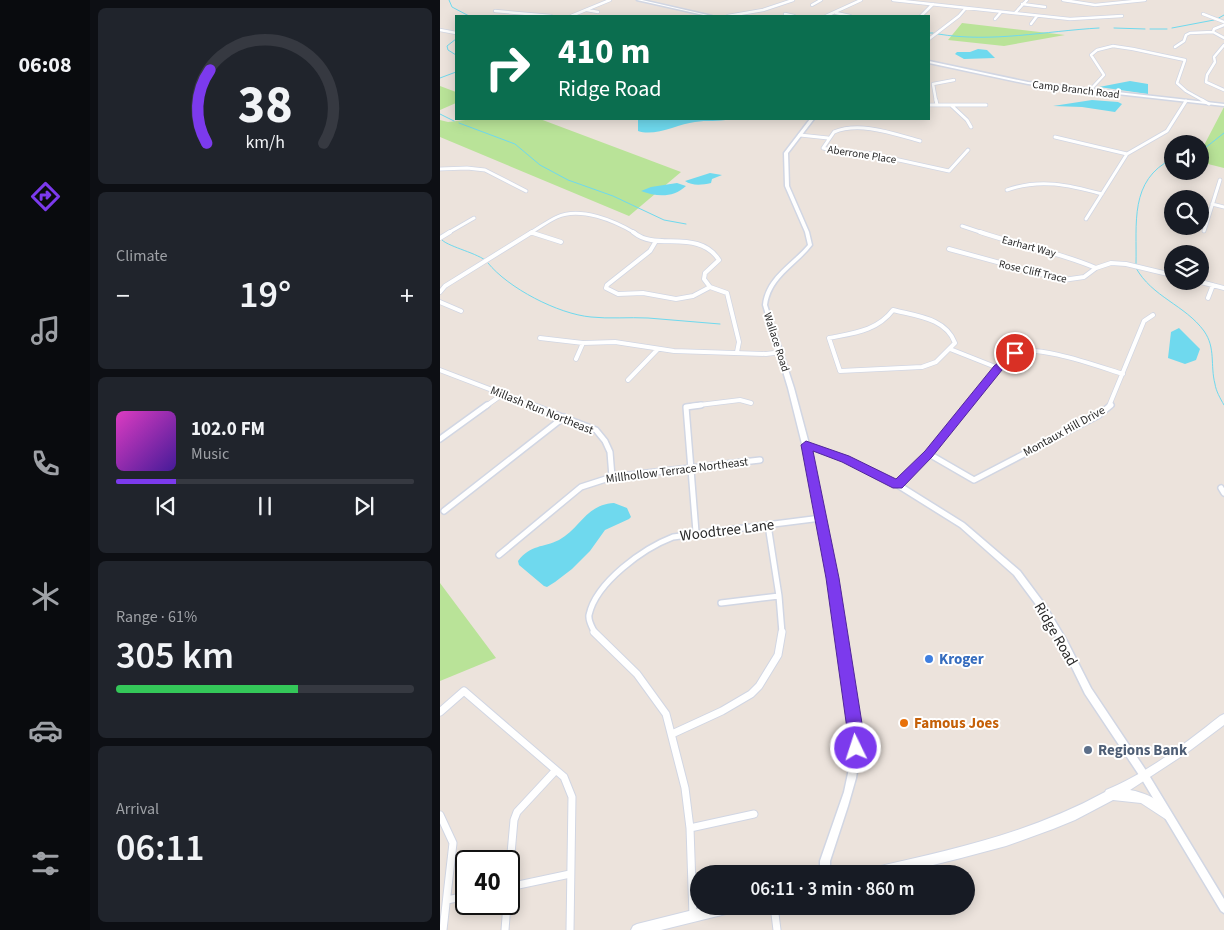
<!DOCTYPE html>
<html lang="en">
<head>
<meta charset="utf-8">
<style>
	body { margin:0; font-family:"Source Sans 3",sans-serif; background:#20242c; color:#f1f3f6; height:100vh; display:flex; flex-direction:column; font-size:19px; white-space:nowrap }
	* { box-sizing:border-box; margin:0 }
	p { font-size:16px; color:#9ea1a6 }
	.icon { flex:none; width:28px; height:28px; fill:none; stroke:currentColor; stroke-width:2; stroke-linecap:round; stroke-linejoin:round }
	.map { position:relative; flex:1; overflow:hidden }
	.details { display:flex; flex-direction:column; gap:8px; padding:8px; background:#0d0f14; width:350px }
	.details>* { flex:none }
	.hud { position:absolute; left:15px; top:15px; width:475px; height:105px; border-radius:0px; box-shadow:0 2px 12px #0003; background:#0b6e4f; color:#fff; overflow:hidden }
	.buttons { position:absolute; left:724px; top:135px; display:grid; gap:10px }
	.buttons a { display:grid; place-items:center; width:45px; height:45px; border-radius:50%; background:#171b24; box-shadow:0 2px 12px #0003; font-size:25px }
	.speed { position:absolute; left:15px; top:850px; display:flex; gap:10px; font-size:25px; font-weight:700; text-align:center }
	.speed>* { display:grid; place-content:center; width:65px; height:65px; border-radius:50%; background:#171b24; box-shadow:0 2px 12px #0003; line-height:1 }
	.speed .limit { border:2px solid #111; border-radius:8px; background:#fff; color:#111 }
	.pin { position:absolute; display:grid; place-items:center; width:42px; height:42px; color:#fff; margin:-21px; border:2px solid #fff; border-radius:50%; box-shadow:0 1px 5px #0007 }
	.me { position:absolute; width:55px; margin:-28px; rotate:356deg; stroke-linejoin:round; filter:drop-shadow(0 0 4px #0008) }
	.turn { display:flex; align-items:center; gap:18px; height:105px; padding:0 20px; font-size:22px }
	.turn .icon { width:65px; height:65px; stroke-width:2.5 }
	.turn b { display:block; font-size:35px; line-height:42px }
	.big { font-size:38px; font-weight:600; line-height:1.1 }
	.details .tile { flex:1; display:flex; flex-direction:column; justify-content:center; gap:8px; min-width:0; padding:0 18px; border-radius:8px; background:#20242c }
	.details .dial { align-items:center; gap:0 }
	.dial svg { height:130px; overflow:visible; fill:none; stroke:#363941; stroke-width:7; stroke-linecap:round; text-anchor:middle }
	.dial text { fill:#f1f3f6; stroke:none }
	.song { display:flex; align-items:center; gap:15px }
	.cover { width:60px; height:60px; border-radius:8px; background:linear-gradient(135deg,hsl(310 70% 55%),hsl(260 70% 35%)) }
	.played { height:5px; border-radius:2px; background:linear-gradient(90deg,#7c3aed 20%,#363941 20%) }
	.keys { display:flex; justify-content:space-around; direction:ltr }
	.heat { display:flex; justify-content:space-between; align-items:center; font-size:28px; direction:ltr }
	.charge { height:8px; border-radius:4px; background:linear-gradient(90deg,#34c759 61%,#363941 0) }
	.trip { position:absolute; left:250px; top:865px; width:285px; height:50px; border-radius:25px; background:#171b24; box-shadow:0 2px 12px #0003; font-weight:600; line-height:50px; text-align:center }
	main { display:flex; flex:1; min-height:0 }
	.tab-bar { display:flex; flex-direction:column; width:90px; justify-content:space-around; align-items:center; background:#090b0e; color:#9ea1a6 }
	.tab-bar .icon { width:35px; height:35px }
	.tab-bar .selected { color:#7c3aed }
	.tab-bar b { font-size:22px; color:#f1f3f6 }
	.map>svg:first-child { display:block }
	.green { fill:#b9e398 }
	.water { fill:#6fd9ee }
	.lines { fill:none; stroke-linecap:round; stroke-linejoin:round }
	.stream { stroke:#6fd9ee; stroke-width:1 }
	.minor-far4-casing { stroke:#d1d6e3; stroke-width:4 }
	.minor-far3-casing { stroke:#d1d6e3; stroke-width:4.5 }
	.minor-far2-casing { stroke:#d1d6e3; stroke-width:5.5 }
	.minor-far1-casing { stroke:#d1d6e3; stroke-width:8 }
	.minor-casing { stroke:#d1d6e3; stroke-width:9 }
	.tertiary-casing { stroke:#d1d6e3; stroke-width:3 }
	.secondary-casing { stroke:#d1d6e3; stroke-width:2 }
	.minor-far4 { stroke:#fff; stroke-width:2.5 }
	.minor-far3 { stroke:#fff; stroke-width:3 }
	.minor-far2 { stroke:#fff; stroke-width:4 }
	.minor-far1 { stroke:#fff; stroke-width:5 }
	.minor { stroke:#fff; stroke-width:7 }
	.tertiary { fill:#fff; fill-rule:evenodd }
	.secondary { fill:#fff; fill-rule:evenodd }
	.route { fill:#7c3aed; stroke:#51269a }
	.shop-dot { fill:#3f7fe0; stroke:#fff; stroke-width:2 }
	.food-dot { fill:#e8710a; stroke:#fff; stroke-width:2 }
	.service-dot { fill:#5c6f8a; stroke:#fff; stroke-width:2 }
	.labels { text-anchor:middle; stroke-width:4; stroke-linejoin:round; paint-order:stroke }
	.far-street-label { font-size:11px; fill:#2a2a2a; stroke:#fff }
	.street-label { font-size:12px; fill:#2a2a2a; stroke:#fff }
	.near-street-label { font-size:15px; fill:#2a2a2a; stroke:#fff }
	.near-shop-label { font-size:15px; font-weight:bold; fill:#366cbe; stroke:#fff; text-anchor:start }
	.near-food-label { font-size:15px; font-weight:bold; fill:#c56008; stroke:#fff; text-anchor:start }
	.near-service-label { font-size:15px; font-weight:bold; fill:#4e5e75; stroke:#fff; text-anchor:start }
</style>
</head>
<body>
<main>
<nav class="tab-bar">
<b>06:08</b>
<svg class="icon selected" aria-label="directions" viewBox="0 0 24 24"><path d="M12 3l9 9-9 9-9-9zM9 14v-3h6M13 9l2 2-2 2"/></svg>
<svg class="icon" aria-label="music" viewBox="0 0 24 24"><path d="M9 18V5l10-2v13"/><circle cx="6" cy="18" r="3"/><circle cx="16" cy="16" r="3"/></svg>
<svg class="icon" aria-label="phone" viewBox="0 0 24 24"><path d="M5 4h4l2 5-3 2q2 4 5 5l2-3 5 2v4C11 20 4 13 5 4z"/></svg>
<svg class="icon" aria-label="climate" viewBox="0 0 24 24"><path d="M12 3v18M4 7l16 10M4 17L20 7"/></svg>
<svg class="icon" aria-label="car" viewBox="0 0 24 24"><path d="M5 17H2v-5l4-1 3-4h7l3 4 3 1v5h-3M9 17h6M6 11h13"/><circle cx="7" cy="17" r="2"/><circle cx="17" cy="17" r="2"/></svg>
<svg class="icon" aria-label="filters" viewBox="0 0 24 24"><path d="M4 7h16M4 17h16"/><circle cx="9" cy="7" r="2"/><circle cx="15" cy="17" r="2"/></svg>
</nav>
<section class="details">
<div class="tile dial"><svg viewBox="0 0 100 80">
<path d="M14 69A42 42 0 1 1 86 69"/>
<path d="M14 69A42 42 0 0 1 16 24" stroke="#7c3aed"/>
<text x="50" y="56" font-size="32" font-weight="700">38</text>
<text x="50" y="72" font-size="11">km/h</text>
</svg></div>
<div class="tile"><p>Climate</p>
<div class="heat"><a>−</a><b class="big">19°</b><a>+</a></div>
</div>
<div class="tile">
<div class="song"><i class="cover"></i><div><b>102.0 FM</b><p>Music</p></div></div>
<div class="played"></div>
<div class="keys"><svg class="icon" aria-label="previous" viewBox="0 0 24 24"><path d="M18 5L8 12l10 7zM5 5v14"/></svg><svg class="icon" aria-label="pause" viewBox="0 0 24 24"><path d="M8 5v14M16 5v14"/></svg><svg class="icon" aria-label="next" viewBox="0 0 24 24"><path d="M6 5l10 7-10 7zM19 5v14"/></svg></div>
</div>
<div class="tile"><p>Range · 61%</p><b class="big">305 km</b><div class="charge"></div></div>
<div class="tile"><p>Arrival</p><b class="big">06:11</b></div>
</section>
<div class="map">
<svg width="784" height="930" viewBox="0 0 784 930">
	<rect width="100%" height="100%" fill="#ece3dc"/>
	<path class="green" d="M 522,23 L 625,35 L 564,46 L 508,40 Z
		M 0,86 L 16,92 L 16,103 L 0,110 Z
		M 784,107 L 784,168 L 760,162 L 760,153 Z
		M 34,119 L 100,119 L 241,172 L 189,216 L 0,137 L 0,120 L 8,122 Z
		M 0,583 L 56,658 L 0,681 Z"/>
	<path class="water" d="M 538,49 L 547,50 L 555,58 L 524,59 L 515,54 L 517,52 L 530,52 Z
		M 690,81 L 708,84 L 708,94 L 659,87 Z
		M 652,100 L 678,102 L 682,104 L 675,112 L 642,107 L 613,106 Z
		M 198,119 L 290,119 C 278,122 267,120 255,122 C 238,124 215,137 198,131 Z
		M 270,173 L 282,175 L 272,179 L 271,183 C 262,185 252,186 245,181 Z
		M 237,183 L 246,186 C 233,198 217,197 201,191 L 211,187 Z
		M 739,328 L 760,349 L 756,360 L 745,364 L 728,358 L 731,332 Z
		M 174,503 L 187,508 L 191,517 L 189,519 L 165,530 L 150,551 L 132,569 L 115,582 L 107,587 L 104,586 L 79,565 L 78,561 C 91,544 103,548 119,540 C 141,528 145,505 174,503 Z"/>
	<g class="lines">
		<path class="stream" d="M 9,0 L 12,7 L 29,16
			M 777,19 L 784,15
			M 674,28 L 705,29
			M 732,28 L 774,20
			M 710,29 L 727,29
			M 489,33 L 493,33
			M 498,34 C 552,43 605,31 659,28
			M 16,39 L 7,46 L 8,50 L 16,55
			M 0,78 L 16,72
			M 0,114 L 14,121
			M 19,123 L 75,144 L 100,165 L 128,180 L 173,196 L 224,220 L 246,224
			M 760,152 L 784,133
			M 1,239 C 6,246 34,252 45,260
			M 48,263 C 68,288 118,314 151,317 C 169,319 189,317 208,318 C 232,320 256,322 280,324
			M 696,264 C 697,224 689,180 732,159
			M 696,268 C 712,297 745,305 764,331 C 776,348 770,365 775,384 C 776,391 780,398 784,405"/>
		<g class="minor-far4-casing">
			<path id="minor-far4" d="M 453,0 L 630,19 L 682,16
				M 623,0 L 655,5 L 705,0
				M 582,4 L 605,7
				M 372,5 L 381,0
				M 147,10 L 158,12
				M 55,11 L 111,16
				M 396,13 L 410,16
				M 575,13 L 587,0
				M 345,14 L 354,16
				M 763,14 L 784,22
				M 131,16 L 170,0
				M 288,16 L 323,10 L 353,0
				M 386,16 L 421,0
				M 481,16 L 493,4
				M 555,19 L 561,12
				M 591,24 L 597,16
				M 784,25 L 774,29 L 773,32 L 784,38
				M 0,30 L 16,33
				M 489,39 L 519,16 L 526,8
				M 784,45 L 774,57 L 775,62 L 767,75 L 766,82 L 784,90
				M 735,47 L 744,41 L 746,35 L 750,33 L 773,32
				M 649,91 L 664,75 L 651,55 L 657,50 L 673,46 L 693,49 L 745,60 L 737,83 L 746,91 L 764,101
				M 496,101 L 493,84 L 514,80"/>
		</g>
		<g class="minor-far3-casing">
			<path id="minor-far3" d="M 496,100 L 497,105
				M 762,100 L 769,104
				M 489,105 L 546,105
				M 512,106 L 527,120 L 531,127
				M 360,135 L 388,138
				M 615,137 L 687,154
				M 480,141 C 454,134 420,121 394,132 L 383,148 L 403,153 L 427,153 L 509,171 L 528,150
				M 0,169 L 27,168 L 45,170 L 86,191
				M 567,190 C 600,178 629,185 662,194
				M 772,204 L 784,207
				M 646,219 L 687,154 L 727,131 L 746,101
				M 522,226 L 543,233
				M 764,231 L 780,180
				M 8,233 L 34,218
				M 90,233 C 99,228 108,221 117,217 C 140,206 175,221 195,233"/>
		</g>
		<g class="minor-far2-casing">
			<path id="minor-far2" d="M 193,232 C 198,236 204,239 211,240 C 233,244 263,235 279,260 L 265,273 L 264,279 L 270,287 L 287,293 L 299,342 L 297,352
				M 540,232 C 578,245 619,252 656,268
				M 93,233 L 121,242
				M 0,238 L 10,232
				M 216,241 L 210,251 L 167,285 L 166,288 L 178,294 L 203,293 L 236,299 L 253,296 L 270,287
				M 509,249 L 623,280 L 644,277 L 656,268 L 671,263 L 686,264 L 732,275
				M 757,281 L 784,288
				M 0,292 L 5,286 L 92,232
				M 768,298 L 773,285
				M 0,302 L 21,311
				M 453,310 C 476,316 506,318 515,343 L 496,362 L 482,367 L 400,371 L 389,338 C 414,333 437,331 453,310 Z
				M 100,338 L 143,343 L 175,342 L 234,351 L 326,354 L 342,352
				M 510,349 L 558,368
				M 136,359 L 143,343
				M 0,370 L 94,406
				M 188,380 L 217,350
				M 46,406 L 63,394
				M 251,406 L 300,400 L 311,403
				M 527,406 C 541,389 555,366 574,354 C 593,342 660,367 683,374
				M 669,406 L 704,321 L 713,315"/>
		</g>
		<g class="minor-far1-casing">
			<path id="minor-far1" d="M 91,405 L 156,430 L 165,441 L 170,452 L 172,477
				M 0,439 L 47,405
				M 489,454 L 534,480 L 659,415 L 671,405
				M 458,485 L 489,454 L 528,405
				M 781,488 L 784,493
				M 4,511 L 124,417
				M 328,525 L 339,596 L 342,633
				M 256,532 L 246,407 L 261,405
				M 59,555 L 141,487 L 172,477 L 320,460
				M 281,603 L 339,596
				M 155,633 C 152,627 148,621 149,615 C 156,582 204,548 233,537 L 381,518"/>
		</g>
		<g class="minor-casing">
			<path id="minor" d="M 154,632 L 197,674 L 226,714 L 245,788 L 250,828 L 253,916
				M 0,712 L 24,691 L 124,777 L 132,797 L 130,930
				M 232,734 L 282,711 L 311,694 L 319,686 L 338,655 L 342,632
				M 0,815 L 13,843 L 3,930
				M 250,828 L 314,814
				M 69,876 L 74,820 L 77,812 L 116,770
				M 69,887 L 130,874
				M 7,900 L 26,896
				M 334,906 L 337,930
				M 65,930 L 67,904"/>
		</g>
		<g class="tertiary-casing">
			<path id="tertiary" d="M 197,0 L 202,0 L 272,16 L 268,16 Z
				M 489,61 L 588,82 L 784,104 L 784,106 L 588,84 L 489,63 Z
				M 370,119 L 374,119 L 348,153 L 349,186 L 369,232 L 372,245 C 356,266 331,277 327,305 L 354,388 L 369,444 L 408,457 L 460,483 L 524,523 L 580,571 L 606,606 L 627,641 L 651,688 L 707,772 L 784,899 L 784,913 L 781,911 L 701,778 L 645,694 L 621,645 L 600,610 L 574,575 L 520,527 L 456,487 L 404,461 L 370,449 L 384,515 L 392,557 L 415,698 L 420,739 L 420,752 L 416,778 L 408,806 L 390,861 L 390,874 L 380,874 L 380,861 L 404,792 L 410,764 L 412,752 L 411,726 L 385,557 L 369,472 L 348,388 L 323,305 C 326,277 351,265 368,245 L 365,232 L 345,186 L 344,153 Z"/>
		</g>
		<g class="secondary-casing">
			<path id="secondary" d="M 784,714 L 784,725 L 748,752 L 690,790 C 703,792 727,802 732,815 L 731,819 L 727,820 L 701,803 L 673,800 L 635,820 L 613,829 L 566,846 L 521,858 L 457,874 L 426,874 L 428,870 L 432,868 C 515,849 590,833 665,792 L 666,790 C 706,774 747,742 780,716 Z
				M 269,906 L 300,906 L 298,910 L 294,912 L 221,930 L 191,930 L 193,926 L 197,924 Z"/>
		</g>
		<use href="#minor-far4" class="minor-far4"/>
		<use href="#minor-far3" class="minor-far3"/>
		<use href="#minor-far2" class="minor-far2"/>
		<use href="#minor-far1" class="minor-far1"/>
		<use href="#minor" class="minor"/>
		<use href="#tertiary" class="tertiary"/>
		<use href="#secondary" class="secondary"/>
	</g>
	<path class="route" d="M 575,350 L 578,351 L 578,355 L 562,370 L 492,457 L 462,488 L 453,488 L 402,462 L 373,451 L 399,578 L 424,736 L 424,748 L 421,754 L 416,756 L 410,754 L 408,748 L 408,736 L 386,578 L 361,445 L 366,441 L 409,456 L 456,479 L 485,451 L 554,366 Z"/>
	<circle class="shop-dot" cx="489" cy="659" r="5"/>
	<circle class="food-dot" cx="464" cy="723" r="5"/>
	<circle class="service-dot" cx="648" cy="750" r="5"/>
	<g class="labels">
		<g class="far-street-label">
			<text transform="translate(636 89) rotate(7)" y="4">Camp Branch Road</text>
			<text transform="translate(422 154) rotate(9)" y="4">Aberrone Place</text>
			<text transform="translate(589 246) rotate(15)" y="4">Earhart Way</text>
			<text transform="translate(593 271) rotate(13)" y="4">Rose Cliff Trace</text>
			<text transform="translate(337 342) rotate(72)" y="4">Wallace Road</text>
		</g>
		<g class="street-label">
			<text transform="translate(102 410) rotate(22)" y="4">Millash Run Northeast</text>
			<text transform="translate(624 431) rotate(-29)" y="4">Montaux Hill Drive</text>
			<text transform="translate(237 470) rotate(-7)" y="4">Millhollow Terrace Northeast</text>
		</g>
		<g class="near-street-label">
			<text transform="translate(287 530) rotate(-7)" y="5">Woodtree Lane</text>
			<text transform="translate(616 634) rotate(60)" y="5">Ridge Road</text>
		</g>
		<g class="near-shop-label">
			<text x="499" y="664">Kroger</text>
		</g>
		<g class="near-food-label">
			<text x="474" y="728">Famous Joes</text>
		</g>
		<g class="near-service-label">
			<text x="658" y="755">Regions Bank</text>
		</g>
	</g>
</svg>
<div class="buttons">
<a><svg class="icon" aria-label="sound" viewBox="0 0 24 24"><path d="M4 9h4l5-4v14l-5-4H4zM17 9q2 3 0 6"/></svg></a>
<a><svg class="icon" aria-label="search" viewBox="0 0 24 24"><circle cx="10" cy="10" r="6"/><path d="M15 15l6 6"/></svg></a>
<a><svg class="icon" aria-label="layers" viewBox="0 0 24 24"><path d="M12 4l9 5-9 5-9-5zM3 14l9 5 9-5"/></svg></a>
</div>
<div class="speed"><div class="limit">40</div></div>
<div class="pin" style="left:575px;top:353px;background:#d93025"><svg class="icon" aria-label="arrive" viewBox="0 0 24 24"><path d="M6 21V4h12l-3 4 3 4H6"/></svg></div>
<svg class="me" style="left:416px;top:748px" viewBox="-20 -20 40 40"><circle r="17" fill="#7c3aed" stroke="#fff" stroke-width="3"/><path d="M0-11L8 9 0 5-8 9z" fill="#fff"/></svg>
<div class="trip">06:11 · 3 min · 860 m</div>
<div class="hud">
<div class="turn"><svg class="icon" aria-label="right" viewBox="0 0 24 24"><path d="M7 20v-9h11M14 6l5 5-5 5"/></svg><div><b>410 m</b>Ridge Road</div></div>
</div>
</div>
</main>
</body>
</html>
